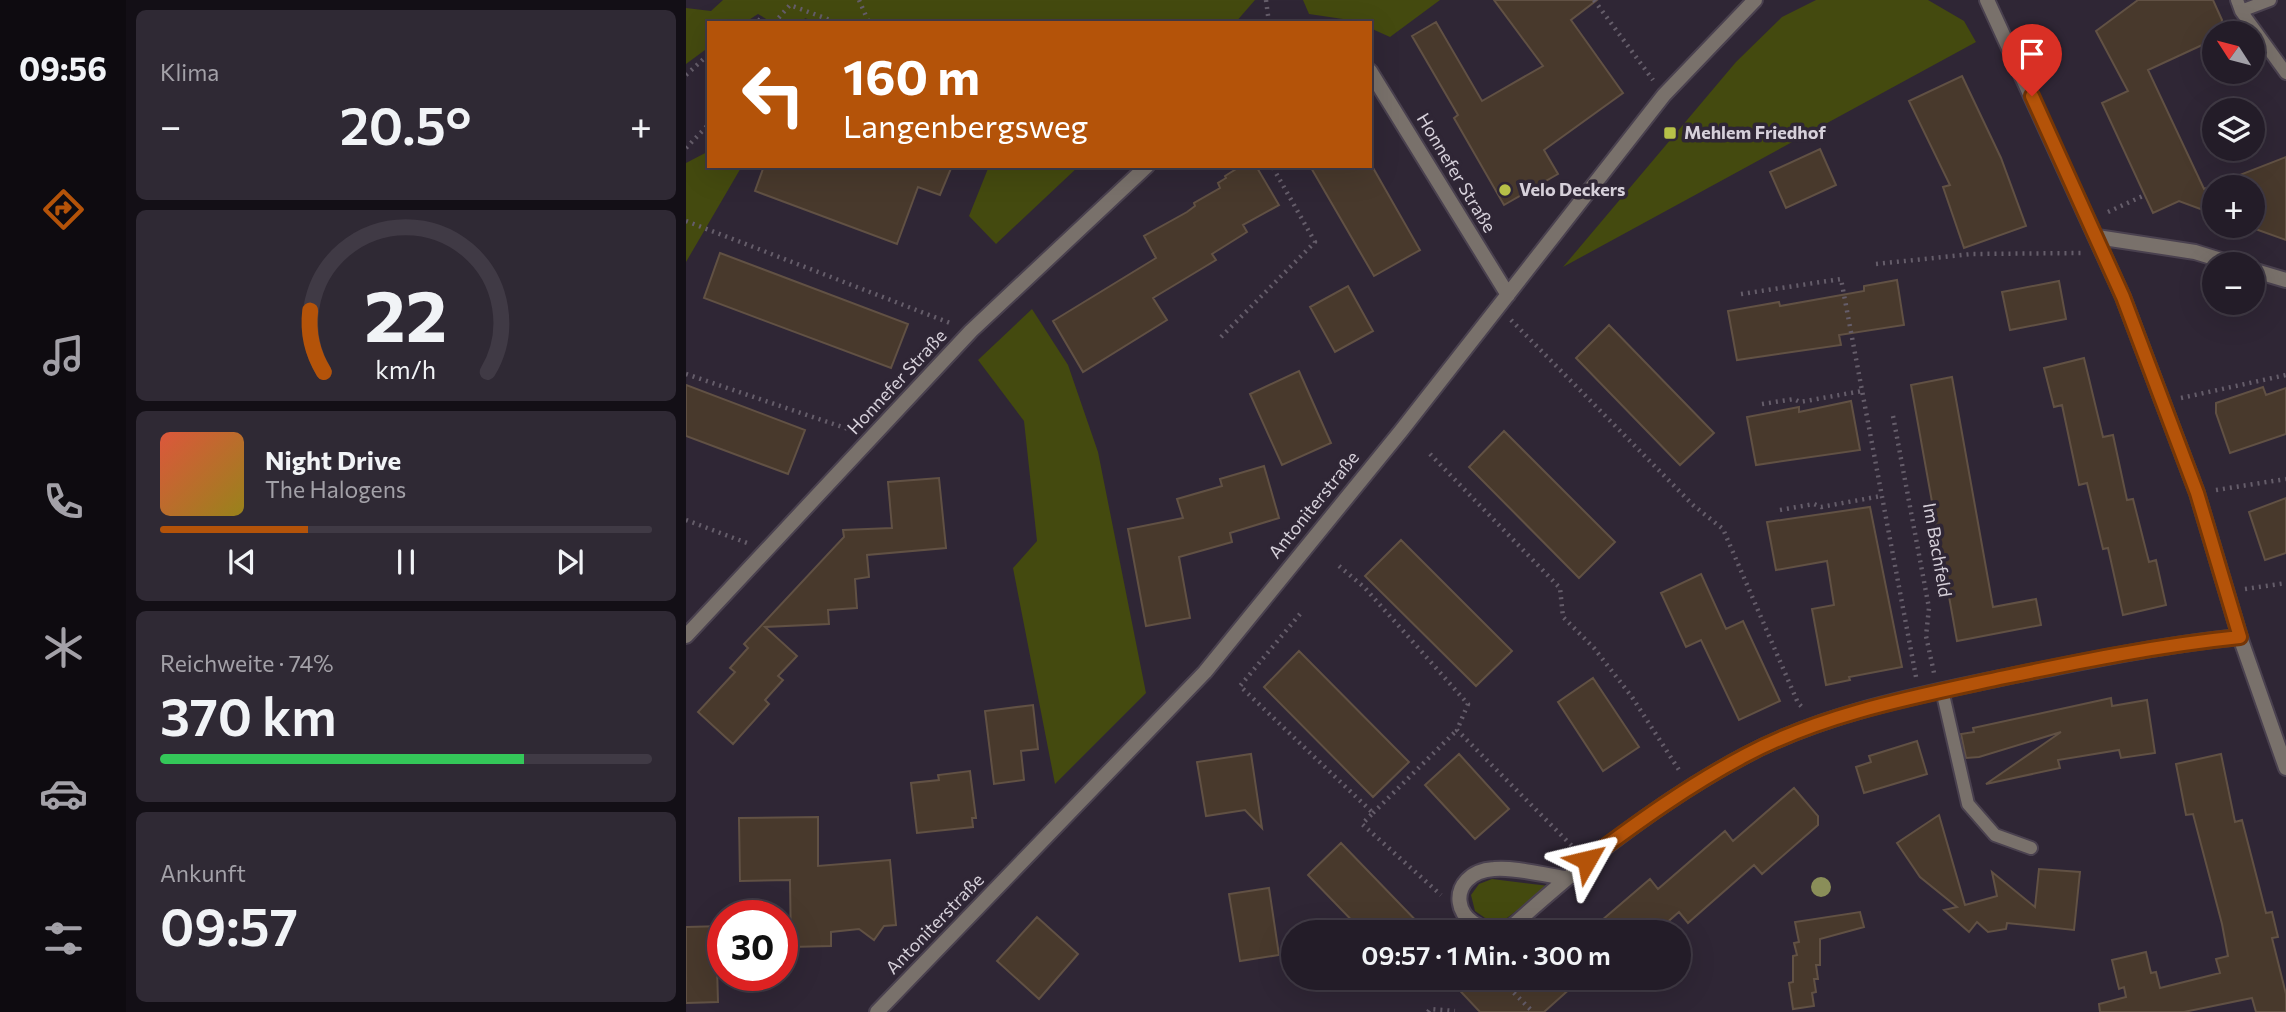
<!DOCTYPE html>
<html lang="de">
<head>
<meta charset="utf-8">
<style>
	body { margin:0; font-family:Commissioner,sans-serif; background:#2f2934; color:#f1f3f6; height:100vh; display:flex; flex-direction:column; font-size:26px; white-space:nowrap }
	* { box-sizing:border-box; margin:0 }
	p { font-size:23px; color:#a3a1a8 }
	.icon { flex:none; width:38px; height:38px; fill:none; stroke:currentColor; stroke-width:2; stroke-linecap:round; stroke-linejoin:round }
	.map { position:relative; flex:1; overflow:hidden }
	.drawer { display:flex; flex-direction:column; gap:10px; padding:10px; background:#130f16; width:560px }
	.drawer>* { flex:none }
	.hud { position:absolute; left:21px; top:21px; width:665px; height:147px; border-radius:0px; box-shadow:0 7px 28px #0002,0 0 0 2px #403a45; background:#b45309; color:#fff; overflow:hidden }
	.needle { width:46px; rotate:306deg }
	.tools { position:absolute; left:1516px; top:21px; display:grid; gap:14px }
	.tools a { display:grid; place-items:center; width:63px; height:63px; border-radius:50%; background:#231c28; box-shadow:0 7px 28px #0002,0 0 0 2px #403a45; font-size:35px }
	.speed { position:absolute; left:21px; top:900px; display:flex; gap:14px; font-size:35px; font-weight:700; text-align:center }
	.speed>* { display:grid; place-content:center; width:91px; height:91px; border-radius:50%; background:#231c28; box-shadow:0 7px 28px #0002,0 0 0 2px #403a45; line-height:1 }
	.speed .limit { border:10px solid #d22; background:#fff; color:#111 }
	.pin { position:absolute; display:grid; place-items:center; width:60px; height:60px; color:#fff; margin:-72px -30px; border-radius:50% 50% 50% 0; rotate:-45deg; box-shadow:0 0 7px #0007 }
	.pin .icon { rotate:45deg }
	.me { position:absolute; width:77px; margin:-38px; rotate:53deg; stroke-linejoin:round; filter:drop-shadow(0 0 5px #0008) }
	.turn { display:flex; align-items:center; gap:24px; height:147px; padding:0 21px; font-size:32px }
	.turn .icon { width:91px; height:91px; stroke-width:2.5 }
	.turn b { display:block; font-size:49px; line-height:60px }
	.big { font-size:52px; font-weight:600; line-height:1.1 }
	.drawer .tile { flex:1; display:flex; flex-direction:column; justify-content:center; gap:10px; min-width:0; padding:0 24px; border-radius:10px; background:#2f2934 }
	.drawer .dial { align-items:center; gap:0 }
	.dial svg { height:182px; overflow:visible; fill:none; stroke:#403a45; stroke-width:7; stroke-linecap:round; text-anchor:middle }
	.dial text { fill:#f1f3f6; stroke:none }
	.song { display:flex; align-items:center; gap:21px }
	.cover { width:84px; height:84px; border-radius:10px; background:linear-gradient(135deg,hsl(10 70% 55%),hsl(50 70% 35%)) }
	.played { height:7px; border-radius:4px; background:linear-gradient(90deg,#b45309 30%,#403a45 30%) }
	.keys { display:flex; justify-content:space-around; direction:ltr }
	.heat { display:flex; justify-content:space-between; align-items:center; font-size:38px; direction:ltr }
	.charge { height:10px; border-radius:5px; background:linear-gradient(90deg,#34c759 74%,#403a45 0) }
	.trip { position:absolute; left:595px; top:920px; width:410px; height:70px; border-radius:35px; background:#231c28; box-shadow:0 7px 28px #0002,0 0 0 2px #403a45; font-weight:600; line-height:70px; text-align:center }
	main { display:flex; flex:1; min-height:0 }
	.tab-bar { display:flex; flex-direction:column; width:126px; justify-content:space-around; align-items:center; background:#0e0b10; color:#a3a1a8 }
	.tab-bar .icon { width:49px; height:49px }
	.tab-bar .on { color:#b45309 }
	.tab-bar b { font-size:32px; color:#f1f3f6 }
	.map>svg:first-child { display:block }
	.green { fill:#444a0f }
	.building { fill:#48392c; stroke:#615144; stroke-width:2 }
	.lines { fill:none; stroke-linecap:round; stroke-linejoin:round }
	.service-casing { stroke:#4a414f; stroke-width:16 }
	.minor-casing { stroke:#4a414f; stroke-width:18 }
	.path { stroke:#655d6a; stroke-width:4.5; stroke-dasharray:2 5; stroke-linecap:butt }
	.service { stroke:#79716b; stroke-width:12 }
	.minor { stroke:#79716b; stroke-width:14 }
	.tree { fill:#8a8e59 }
	.route-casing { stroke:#753606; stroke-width:18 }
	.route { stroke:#b45309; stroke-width:12 }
	.poi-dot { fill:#b7c148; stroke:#2f2635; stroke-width:2.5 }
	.labels { text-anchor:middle; stroke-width:7; stroke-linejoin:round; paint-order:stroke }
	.poi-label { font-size:18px; font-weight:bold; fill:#d6d0da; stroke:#2f2635; text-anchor:start }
	.street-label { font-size:18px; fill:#d6d0da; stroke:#2f2635 }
</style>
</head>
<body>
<main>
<nav class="tab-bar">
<b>09:56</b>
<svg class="icon on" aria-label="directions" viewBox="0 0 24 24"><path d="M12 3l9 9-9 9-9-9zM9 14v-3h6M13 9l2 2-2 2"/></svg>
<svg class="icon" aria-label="music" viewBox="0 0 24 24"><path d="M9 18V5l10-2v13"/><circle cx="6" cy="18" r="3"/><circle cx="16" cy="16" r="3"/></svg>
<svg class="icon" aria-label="phone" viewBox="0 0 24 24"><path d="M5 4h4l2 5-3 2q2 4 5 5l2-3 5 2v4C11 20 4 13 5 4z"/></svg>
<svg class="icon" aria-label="climate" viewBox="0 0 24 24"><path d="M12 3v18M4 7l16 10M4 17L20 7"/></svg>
<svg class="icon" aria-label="car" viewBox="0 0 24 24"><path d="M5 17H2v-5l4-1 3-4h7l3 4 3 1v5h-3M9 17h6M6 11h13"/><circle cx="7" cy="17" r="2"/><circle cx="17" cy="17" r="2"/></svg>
<svg class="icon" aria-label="filters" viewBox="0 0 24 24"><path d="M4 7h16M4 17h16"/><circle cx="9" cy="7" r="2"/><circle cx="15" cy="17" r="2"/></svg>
</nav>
<section class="drawer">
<div class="tile"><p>Klima</p>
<div class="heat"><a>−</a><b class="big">20.5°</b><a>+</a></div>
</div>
<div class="tile dial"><svg viewBox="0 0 100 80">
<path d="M14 69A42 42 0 1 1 86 69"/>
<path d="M14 69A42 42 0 0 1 8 42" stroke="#b45309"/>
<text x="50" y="56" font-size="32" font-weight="700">22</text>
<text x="50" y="72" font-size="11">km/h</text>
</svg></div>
<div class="tile">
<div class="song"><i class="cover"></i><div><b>Night Drive</b><p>The Halogens</p></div></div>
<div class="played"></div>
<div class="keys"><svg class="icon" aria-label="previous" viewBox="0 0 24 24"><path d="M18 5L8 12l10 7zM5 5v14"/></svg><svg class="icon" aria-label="pause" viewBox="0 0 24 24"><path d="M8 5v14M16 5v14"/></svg><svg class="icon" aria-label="next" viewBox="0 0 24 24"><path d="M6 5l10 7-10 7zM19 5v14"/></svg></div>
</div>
<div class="tile"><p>Reichweite · 74%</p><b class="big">370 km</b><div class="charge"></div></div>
<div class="tile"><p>Ankunft</p><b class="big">09:57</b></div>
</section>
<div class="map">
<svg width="1600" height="1012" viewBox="0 0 1600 1012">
	<rect width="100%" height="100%" fill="#2f2635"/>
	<path class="green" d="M 37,0 L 569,0 L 549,23 L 132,23 L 119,18 L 117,23 L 87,23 L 72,14 L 58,23 L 23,23 L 23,47 L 0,64 L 0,8 L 25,11 Z
		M 617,0 L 754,0 L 704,37 L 684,28 L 684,23 L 623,14 Z
		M 1130,0 L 1242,0 L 1278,21 L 1290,42 L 877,267 L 1050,62 L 1096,17 Z
		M 23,151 L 23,166 L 56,166 L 0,262 L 0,163 Z
		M 303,166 L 393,166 L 310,244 L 283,216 Z
		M 346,309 L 382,365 L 412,452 L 460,693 L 369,784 L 327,568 L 351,541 L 338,421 L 292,360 Z
		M 806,879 L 863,886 L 817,921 L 802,920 L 789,911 L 785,895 L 793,884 Z"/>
	<path class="building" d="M 808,0 L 911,0 L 885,20 L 937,93 L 858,150 L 872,174 L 818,205 L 768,118 L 772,115 L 726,36 L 750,22 L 796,101 L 857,66 Z
		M 1452,0 L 1527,0 L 1536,20 L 1534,33 L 1528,33 L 1527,40 L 1462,70 L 1518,189 L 1600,157 L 1600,240 L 1561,226 L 1566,226 L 1566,187 L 1528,187 L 1528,214 L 1493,201 L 1467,213 L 1416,103 L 1442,91 L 1410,31 Z
		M 1276,76 L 1315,158 L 1340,226 L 1278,248 L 1257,187 L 1264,185 L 1223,101 Z
		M 1134,149 L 1150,185 L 1100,208 L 1084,172 Z
		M 78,166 L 266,166 L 254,195 L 232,187 L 211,244 L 69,191 Z
		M 555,166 L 570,166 L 593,205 L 557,225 L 561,232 L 526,254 L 530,260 L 467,298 L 481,320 L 397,372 L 367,321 L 470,258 L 458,236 L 501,212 L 509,206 L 508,203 L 534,188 L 532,183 L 540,178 L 539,176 Z
		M 624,166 L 686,166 L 734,250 L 688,276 Z
		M 34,253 L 222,324 L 205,368 L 18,298 Z
		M 1211,280 L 1218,325 L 1153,335 L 1155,345 L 1051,360 L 1042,311 L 1093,302 L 1094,306 L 1178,291 L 1178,286 Z
		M 1373,281 L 1380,319 L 1324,330 L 1316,292 Z
		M 662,286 L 687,331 L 649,352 L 624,307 Z
		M 923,325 L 1028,433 L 994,465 L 890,358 Z
		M 1398,358 L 1417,437 L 1427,435 L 1441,500 L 1447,499 L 1463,562 L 1470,560 L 1480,605 L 1437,615 L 1422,548 L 1417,549 L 1401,483 L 1393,485 L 1376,405 L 1368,407 L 1358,368 Z
		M 613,371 L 645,443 L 596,465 L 564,394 Z
		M 1266,377 L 1307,607 L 1350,599 L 1355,625 L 1271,641 L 1225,385 Z
		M 0,385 L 119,430 L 102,474 L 0,436 Z
		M 1577,387 L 1580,395 L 1600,388 L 1600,434 L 1544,453 L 1530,413 L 1530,403 Z
		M 1165,401 L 1174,450 L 1070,465 L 1061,417 L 1113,407 L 1113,412 Z
		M 818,431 L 929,542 L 893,578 L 783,467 Z
		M 578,466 L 593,518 L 544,533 L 546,542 L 493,557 L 504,618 L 460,626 L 442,529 L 497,518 L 491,499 L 536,486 L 534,479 Z
		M 253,478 L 260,548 L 181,555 L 183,577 L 169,579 L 171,608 L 142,610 L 143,624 L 79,627 L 111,656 L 92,676 L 97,680 L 79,700 L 83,704 L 47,744 L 12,712 L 49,672 L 44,668 L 62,648 L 58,644 L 158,537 L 157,530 L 206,528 L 202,482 Z
		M 1600,498 L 1600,553 L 1579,560 L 1563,512 Z
		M 1184,507 L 1216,667 L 1163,677 L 1164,680 L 1140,685 L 1126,609 L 1148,605 L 1141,561 L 1090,570 L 1081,522 Z
		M 715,540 L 826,651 L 790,686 L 679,576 Z
		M 1015,574 L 1040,629 L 1057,621 L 1094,701 L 1053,720 L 1015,640 L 1000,647 L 975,593 Z
		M 613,651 L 723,762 L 687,797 L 578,687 Z
		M 907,678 L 953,747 L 917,771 L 872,702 Z
		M 1425,698 L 1426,706 L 1461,700 L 1469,753 L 1435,758 L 1433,750 L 1372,760 L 1374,768 L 1300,784 L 1375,732 L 1293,757 L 1280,758 L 1275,734 L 1288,732 L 1287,728 Z
		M 347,705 L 352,749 L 335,751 L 338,780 L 308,784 L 299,711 Z
		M 1231,741 L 1241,774 L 1178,793 L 1170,767 L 1185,762 L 1183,756 Z
		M 565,754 L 576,828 L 559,810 L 520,816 L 511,762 Z
		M 773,754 L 823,809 L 789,839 L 739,785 Z
		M 1535,754 L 1549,822 L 1556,820 L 1580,913 L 1586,912 L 1592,937 L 1586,938 L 1600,994 L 1600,1012 L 1570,1012 L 1566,998 L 1498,1012 L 1414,1012 L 1413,1004 L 1440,997 L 1438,987 L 1433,989 L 1426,960 L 1460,952 L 1465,973 L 1470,972 L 1474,988 L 1534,973 L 1530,959 L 1542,956 L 1536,924 L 1507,814 L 1500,815 L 1490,764 Z
		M 284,771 L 290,818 L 286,818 L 287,827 L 231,833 L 225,783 L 253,780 L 252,775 Z
		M 1108,788 L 1132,816 L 1132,825 L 1076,874 L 1068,865 L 1002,923 L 993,912 L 969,933 L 901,933 L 964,879 L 972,889 L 1039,831 L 1047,841 Z
		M 1253,815 L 1279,905 L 1311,896 L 1306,872 L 1349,907 L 1353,869 L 1394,872 L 1388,930 L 1321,923 L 1320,929 L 1302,932 L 1291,922 L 1283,932 L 1258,910 L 1271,907 L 1234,877 L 1211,843 Z
		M 132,817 L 132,866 L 204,860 L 210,925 L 198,926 L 188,940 L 173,929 L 145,932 L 145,946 L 105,947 L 104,880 L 54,881 L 53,818 Z
		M 655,843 L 742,933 L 678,933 L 622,875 Z
		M 583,888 L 593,955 L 554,961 L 543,894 Z
		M 1174,912 L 1178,927 L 1134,939 L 1134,965 L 1130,965 L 1132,979 L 1128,979 L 1130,992 L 1126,993 L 1128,1006 L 1107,1009 L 1103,983 L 1107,982 L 1107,956 L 1111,955 L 1108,943 L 1113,942 L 1109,922 Z
		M 351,917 L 392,954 L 353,999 L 311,961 Z
		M 37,926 L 37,966 L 31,966 L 32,1002 L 0,1003 L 0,927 Z
		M 762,978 L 896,978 L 858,1012 L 794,1012 Z"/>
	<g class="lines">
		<g class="service-casing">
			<path id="service" d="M 1551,0 L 1555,11 L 1600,73
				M 1555,11 L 1584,0
				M 1256,690 L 1282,804 L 1309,835 L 1345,848"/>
		</g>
		<g class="minor-casing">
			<path id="minor" d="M 1301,0 L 1437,297 L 1511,493 L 1554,637 L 1600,768
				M 684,71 L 822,295
				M 1411,237 L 1509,252 L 1548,264
				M 1566,270 L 1600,280
				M 0,636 L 285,331 L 461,166
				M 879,878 C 857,875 830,867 808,869 C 759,872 761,933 821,931 C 895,864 971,802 1060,755 C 1143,711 1242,693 1334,674 C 1407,660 1480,644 1554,637
				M 191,1012 L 519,672 L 715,431 L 978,95 L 1069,0"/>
		</g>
		<path class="path" d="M 173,0 L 183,23
			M 580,0 L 583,23
			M 908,0 L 967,80
			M 66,23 L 70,19 L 79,23
			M 88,23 L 104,5 L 152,23
			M 0,75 L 23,54
			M 0,148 L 23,124
			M 1422,212 L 1459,195
			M 0,221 L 264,323
			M 1190,264 L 1286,254 L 1395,253
			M 1055,294 L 1155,279 L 1230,677
			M 825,320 L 1007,505 L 1037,529 L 1112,703 L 1118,709
			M 535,337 L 629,242 L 586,166
			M 0,374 L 165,430
			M 1495,398 L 1600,375
			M 1076,404 L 1108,399 L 1114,402 L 1176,391
			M 1207,416 L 1243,608 L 1240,636 L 1248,673
			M 744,454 L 874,588 L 877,617 L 908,648 L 946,697 L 993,770
			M 1530,490 L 1600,479
			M 1094,510 L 1128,504 L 1135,507 L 1195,496
			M 0,520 L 61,543
			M 653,566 L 679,588 L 782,704 L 771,730 L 888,848
			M 1559,589 L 1600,583
			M 614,614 L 554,686 L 687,813 L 676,824 L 755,895
			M 687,813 L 771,730
			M 813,978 L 847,1012
			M 742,1012 L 744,1009 L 769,1011"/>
		<use href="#service" class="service"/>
		<use href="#minor" class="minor"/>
	</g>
	<circle class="tree" cx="1135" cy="887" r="10"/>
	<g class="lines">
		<g class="route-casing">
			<path id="route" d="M 901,860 C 952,822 1003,785 1060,755 C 1139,713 1232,696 1319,677 C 1396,661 1475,645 1554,637 L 1511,493 L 1437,297 L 1346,96"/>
		</g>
		<use href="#route" class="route"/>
	</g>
	<g class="poi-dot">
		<rect x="977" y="126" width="14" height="14" rx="3.5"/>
		<circle cx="819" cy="190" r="7"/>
	</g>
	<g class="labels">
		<g class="poi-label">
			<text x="998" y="139">Mehlem Friedhof</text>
			<text x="833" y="196">Velo Deckers</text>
		</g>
		<g class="street-label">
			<text transform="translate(770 173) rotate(59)" y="6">Honnefer Straße</text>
			<text transform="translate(211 382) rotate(-47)" y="6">Honnefer Straße</text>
			<text transform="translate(628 505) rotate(-51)" y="6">Antoniterstraße</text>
			<text transform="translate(1251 550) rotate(80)" y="6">Im Bachfeld</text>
			<text transform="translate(249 924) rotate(-46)" y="6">Antoniterstraße</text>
		</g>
	</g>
</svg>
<div class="tools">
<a><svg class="needle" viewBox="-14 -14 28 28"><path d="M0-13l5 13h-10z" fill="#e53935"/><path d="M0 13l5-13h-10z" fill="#a3a1a8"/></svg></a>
<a><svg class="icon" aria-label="layers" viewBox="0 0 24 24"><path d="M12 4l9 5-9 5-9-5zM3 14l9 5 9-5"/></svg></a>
<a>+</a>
<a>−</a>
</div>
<div class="speed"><div class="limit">30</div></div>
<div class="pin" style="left:1346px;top:96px;background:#d93025"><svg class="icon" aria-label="arrive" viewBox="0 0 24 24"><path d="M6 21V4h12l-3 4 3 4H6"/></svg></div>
<svg class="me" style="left:901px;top:860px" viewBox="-20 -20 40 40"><path d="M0-17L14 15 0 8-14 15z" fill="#b45309" stroke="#fff" stroke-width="4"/></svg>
<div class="trip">09:57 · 1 Min. · 300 m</div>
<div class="hud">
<div class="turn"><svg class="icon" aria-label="left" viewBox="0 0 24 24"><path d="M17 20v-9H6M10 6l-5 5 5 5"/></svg><div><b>160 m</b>Langenbergsweg</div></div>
</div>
</div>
</main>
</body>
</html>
